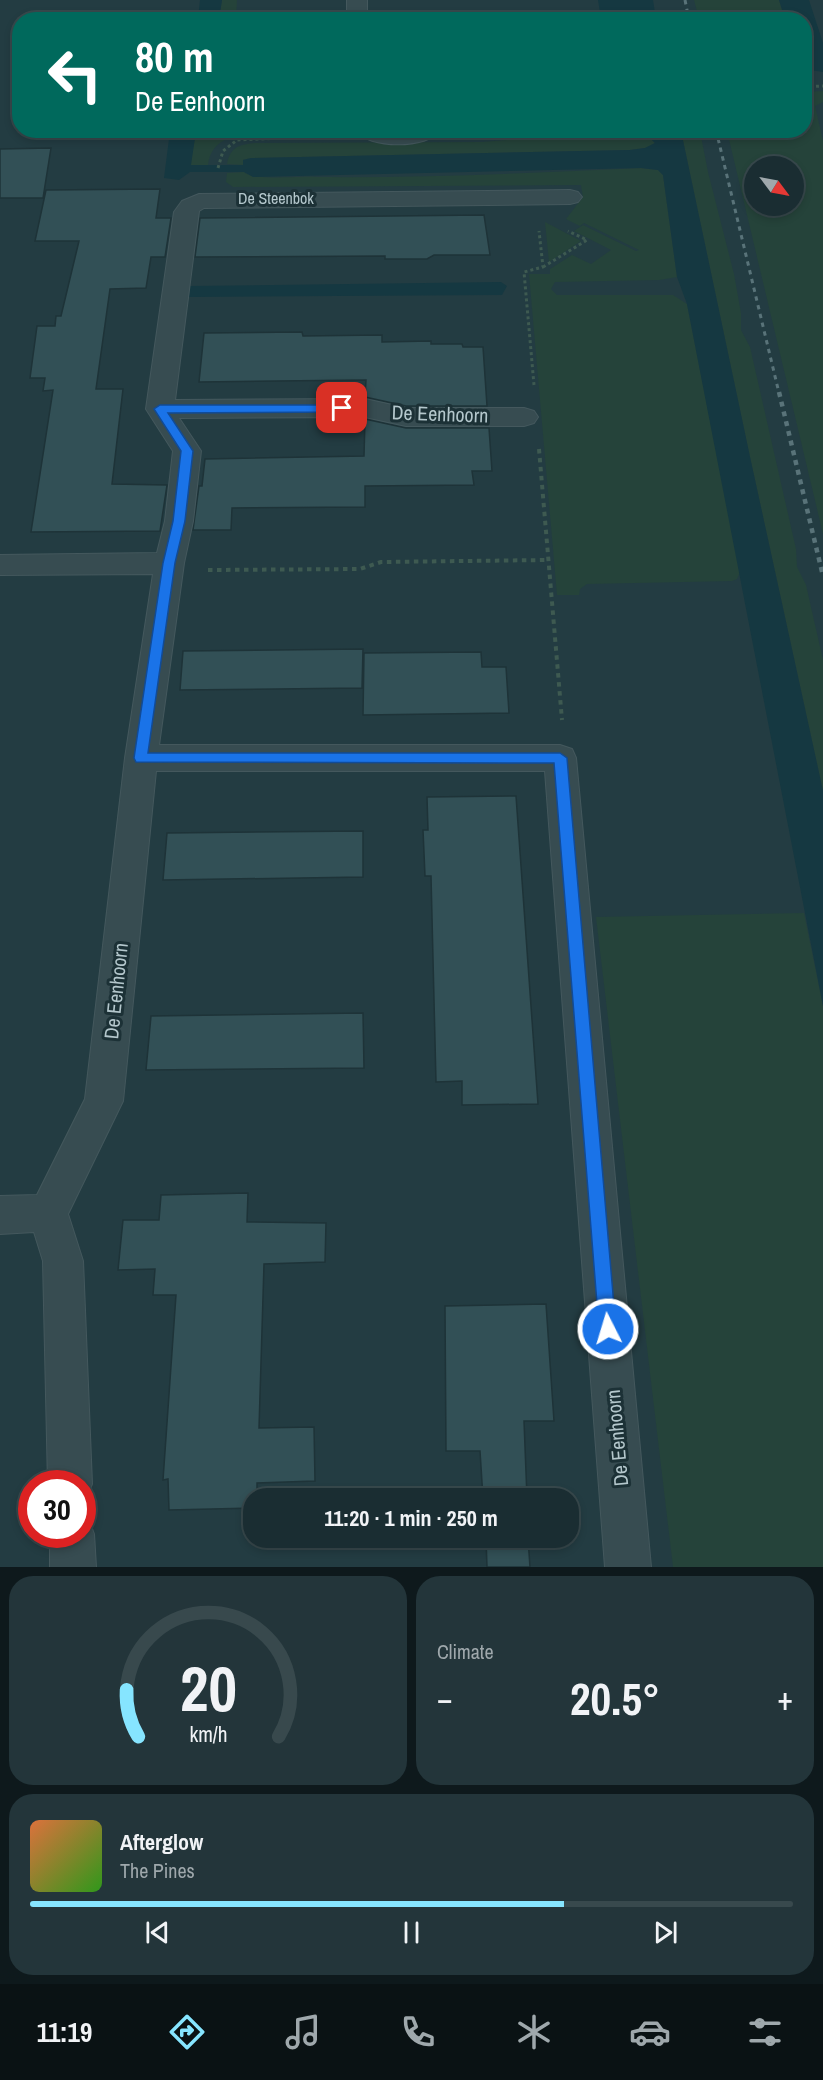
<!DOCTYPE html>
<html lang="en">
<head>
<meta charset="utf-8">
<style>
	body { margin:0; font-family:"Archivo Narrow",sans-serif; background:#23353a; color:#f1f3f6; height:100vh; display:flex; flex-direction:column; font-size:22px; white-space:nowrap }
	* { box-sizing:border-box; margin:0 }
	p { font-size:20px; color:#9fa8ac }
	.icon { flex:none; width:33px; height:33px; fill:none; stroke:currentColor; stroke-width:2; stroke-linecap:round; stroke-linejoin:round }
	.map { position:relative; height:1567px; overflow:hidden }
	.sheet { display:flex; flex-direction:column; gap:9px; padding:9px; background:#0e191c; flex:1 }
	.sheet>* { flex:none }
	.guide { position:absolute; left:12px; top:12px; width:800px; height:126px; border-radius:24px; box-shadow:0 3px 9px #0003,0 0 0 2px #38494d; background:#00695c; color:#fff; overflow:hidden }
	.needle { width:39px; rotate:122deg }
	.tools { position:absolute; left:744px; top:156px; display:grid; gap:12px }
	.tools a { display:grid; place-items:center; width:60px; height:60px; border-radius:50%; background:#1a2d32; box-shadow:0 3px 9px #0003,0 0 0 2px #38494d; font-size:30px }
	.speed { position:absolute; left:18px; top:1470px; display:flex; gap:12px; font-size:30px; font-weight:700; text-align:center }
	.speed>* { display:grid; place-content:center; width:78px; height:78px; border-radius:50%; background:#1a2d32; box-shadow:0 3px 9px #0003,0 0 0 2px #38494d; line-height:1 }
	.speed .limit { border:9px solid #d22; background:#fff; color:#111 }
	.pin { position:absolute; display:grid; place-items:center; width:51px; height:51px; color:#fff; margin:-26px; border-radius:12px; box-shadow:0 3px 9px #0006 }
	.me { position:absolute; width:66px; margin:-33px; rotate:355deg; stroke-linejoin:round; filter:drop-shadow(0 0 4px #0008) }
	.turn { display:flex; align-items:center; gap:21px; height:126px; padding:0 24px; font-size:27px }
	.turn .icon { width:78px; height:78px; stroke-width:2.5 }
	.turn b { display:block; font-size:42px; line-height:51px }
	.big { font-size:45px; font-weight:700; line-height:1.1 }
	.sheet .widget { flex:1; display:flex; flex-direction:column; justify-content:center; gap:9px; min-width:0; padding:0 21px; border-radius:24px; background:#23353a }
	.sheet .dial { align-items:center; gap:0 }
	.dial svg { height:156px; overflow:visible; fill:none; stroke:#38494d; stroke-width:7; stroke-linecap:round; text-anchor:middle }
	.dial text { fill:#f1f3f6; stroke:none }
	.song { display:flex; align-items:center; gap:18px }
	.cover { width:72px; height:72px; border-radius:9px; background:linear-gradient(135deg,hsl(20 70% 55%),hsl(110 70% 35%)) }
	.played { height:6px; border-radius:3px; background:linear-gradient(90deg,#86e5ff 70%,#38494d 70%) }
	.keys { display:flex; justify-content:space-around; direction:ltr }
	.heat { display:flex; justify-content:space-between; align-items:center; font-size:33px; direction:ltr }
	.sheet .tiles { flex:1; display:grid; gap:9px; grid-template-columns:1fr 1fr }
	.widget:last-child { grid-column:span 2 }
	.trip { position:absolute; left:243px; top:1488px; width:336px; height:60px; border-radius:24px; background:#1a2d32; box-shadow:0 3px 9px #0003,0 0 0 2px #38494d; font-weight:700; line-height:60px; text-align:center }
	.dock { display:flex; height:96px; justify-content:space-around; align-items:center; background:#0a1214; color:#9fa8ac }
	.dock .icon { width:42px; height:42px }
	.dock .active { color:#86e5ff }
	.dock b { font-size:27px; color:#f1f3f6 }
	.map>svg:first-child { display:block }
	.green { fill:#25433a; fill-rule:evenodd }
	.water { fill:#153841 }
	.building { fill:#325056; stroke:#1e3338; stroke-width:1.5 }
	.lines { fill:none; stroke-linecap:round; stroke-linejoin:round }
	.minor-casing { stroke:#44585d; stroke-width:2 }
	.path-far1 { stroke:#3e5a51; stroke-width:3; stroke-dasharray:3 3; stroke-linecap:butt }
	.path { stroke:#3e5a51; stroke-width:4; stroke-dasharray:4.5 4.5; stroke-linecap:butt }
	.minor { fill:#374c51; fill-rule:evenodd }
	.rail-far1 { stroke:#597379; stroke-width:3; stroke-dasharray:4.5 4.5; stroke-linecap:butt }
	.rail { stroke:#597379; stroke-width:4.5; stroke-dasharray:5 5; stroke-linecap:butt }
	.route { fill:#1a73e8; stroke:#114b97; stroke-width:1.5 }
	.labels { text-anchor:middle; stroke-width:6; stroke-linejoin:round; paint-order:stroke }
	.far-street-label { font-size:16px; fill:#b4c7cc; stroke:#1c3136 }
	.street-label { font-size:20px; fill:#b4c7cc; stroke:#1c3136 }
</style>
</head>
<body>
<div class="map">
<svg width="823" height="1567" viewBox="0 0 823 1567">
	<rect width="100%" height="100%" fill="#233c42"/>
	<path class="green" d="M 222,0 L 237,0 L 236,19 L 334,19 L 219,20 Z
		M 694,0 L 779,0 L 785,19 L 699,19 Z
		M 823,91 L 823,102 L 815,106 L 823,141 L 823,534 L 727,131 L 804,130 L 804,92 ZM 754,166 L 794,166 L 794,206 L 754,206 Z
		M 546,130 L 643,131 L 655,143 L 645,148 L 630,150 L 251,158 L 243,160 L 243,165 L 227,164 C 230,147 240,144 257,143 L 482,142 L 521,139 Z
		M 681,131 L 700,131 L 708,172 L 734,274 L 741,313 L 741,330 L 750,347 L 796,549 L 797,567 L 806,585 L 823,660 L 823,791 L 750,457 Z
		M 196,133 L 254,133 C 232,135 211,140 208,165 L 190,165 Z
		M 641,168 L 658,170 L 663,175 L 677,277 L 659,280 L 555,282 L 551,289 L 557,295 L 673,295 L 687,304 L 740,572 L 737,579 L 732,581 L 587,584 L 580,589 L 579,595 L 557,595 L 529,274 L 550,274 L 550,269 L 572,255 L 591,264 L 611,250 L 574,231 L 583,225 L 636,251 L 639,250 L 584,223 L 580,226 L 566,219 L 583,197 L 581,185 L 233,187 L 226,182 L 227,173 L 244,172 C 254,181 301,176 316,177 C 424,178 533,173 641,168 Z
		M 545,222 L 581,241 L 549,262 Z
		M 804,913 L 823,1006 L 823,1567 L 673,1567 L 596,917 Z"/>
	<path class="water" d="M 200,0 L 222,0 L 219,19 L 198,19 Z
		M 598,0 L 653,0 L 656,19 L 601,19 Z
		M 779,0 L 809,0 L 823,43 L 823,72 L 804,69 L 804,20 L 785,19 Z
		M 170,131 L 196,131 L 191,165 L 243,165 L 243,160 L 251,158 L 630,150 L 645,148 L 655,143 L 643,131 L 681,131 L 750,457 L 823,791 L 823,1006 L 687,304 L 677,277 L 663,175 L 658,170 L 641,168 L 253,177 L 244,172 L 190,172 L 179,180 L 164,178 Z
		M 501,282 L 507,286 L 502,295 L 189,297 L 190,286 Z"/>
	<path class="building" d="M 51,148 L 43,198 L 0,198 L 0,149 Z
		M 160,189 L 156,218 L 171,218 L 165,257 L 151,257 L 146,288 L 110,289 L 96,389 L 123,389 L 112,484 L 167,485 L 160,531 L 31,532 L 53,390 L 43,391 L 45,378 L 30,378 L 37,326 L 55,326 L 56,316 L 61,316 L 79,241 L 35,241 L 46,190 Z
		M 484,215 L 490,255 L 434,255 L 427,259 L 385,259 L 385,256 L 195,257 L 200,218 Z
		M 302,332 L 303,336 L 382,335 L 382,342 L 431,341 L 431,344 L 462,344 L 463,347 L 483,347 L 487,406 L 406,406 L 365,397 L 366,380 L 199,382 L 204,333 Z
		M 365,419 L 406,428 L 489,428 L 492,471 L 472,471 L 474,485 L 365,486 L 365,507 L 232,508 L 231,530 L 193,530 L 199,486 L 202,486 L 205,459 L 364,456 Z
		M 363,649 L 362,688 L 180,690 L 183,651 Z
		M 481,652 L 482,667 L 506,667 L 509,713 L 363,715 L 364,653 Z
		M 516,796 L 538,1104 L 462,1105 L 462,1081 L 436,1082 L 431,876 L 425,876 L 423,830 L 428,830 L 427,797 Z
		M 363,831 L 363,877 L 163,880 L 167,833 Z
		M 363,1013 L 364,1068 L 146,1070 L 151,1016 Z
		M 248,1193 L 247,1222 L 326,1223 L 325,1262 L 264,1264 L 259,1428 L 314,1427 L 315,1481 L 257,1483 L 257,1498 L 254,1498 L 254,1508 L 169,1510 L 168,1479 L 163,1480 L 176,1295 L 153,1295 L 155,1269 L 118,1270 L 123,1220 L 159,1220 L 161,1195 Z
		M 546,1304 L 554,1421 L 524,1421 L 527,1498 L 483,1498 L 480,1451 L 446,1451 L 445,1306 Z
		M 486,1538 L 528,1538 L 530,1567 L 487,1567 Z"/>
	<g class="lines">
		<g class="minor-casing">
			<path id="minor" d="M 347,0 L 367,0 L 367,20 L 347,20 Z
				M 355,130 L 441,130 C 428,149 368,149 355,130 Z
				M 570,190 L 578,192 L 582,197 L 578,202 L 570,204 L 204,208 L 199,211 L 175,400 L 365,399 L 406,408 L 524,408 L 534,411 L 538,417 L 534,423 L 524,426 L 406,426 L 365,417 L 179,418 L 201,451 L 193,521 L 184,563 L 159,745 L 560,745 L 572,749 L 576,758 L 651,1567 L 605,1567 L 545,771 L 156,771 L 123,1101 L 68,1214 L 83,1261 L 92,1484 L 86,1500 L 82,1501 L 82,1484 L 48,1484 L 43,1261 L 34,1232 L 0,1234 L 0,1196 L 37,1195 L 85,1099 L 125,758 L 153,574 L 0,575 L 0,555 L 157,553 L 165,521 L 173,451 L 146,409 L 174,212 L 182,201 L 199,194 Z
				M 82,1516 L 88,1518 L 94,1534 L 96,1567 L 50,1567 L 50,1534 L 82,1534 Z"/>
		</g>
		<path class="path-far1" d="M 804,87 L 823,86
			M 465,133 C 488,139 509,140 532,130
			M 218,168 L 223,151 L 237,140 L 333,136
			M 543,267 L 587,240 L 568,231
			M 534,385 L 524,272 L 543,267 L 539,231"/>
		<path class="path" d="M 539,449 L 562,720
			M 208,570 L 360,569 L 381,562 L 548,560"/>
		<use href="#minor" class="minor"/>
		<path class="rail-far1" d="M 685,0 L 689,20
			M 716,130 L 779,393"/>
		<path class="rail" d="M 779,392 L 823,576"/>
	</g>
	<path class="route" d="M 160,405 L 342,405 L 348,408 L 342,412 L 168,413 L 193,451 L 185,521 L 175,563 L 148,753 L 560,753 L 567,758 L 616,1329 L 614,1335 L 608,1338 L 602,1335 L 599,1329 L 554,763 L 136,762 L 134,758 L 163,563 L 173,521 L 181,451 L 154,409 Z"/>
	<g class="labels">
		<g class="far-street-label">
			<text x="276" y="204">De Steenbok</text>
		</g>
		<g class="street-label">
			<text transform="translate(440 414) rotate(2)" y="7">De Eenhoorn</text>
			<text transform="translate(116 991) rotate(-84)" y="7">De Eenhoorn</text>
			<text transform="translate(617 1438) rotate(-95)" y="7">De Eenhoorn</text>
		</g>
	</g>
</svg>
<div class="tools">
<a><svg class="needle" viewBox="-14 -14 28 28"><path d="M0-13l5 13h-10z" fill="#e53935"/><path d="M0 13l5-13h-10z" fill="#9fa8ac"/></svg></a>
</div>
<div class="speed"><div class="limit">30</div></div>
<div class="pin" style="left:342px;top:408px;background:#d93025"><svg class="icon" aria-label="arrive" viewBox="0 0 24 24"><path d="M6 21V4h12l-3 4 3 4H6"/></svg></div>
<svg class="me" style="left:608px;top:1329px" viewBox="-20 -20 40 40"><circle r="17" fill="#1a73e8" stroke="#fff" stroke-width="3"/><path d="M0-11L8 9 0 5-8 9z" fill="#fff"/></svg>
<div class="trip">11:20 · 1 min · 250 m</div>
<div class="guide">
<div class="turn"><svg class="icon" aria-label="left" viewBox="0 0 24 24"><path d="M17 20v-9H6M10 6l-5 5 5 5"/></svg><div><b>80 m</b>De Eenhoorn</div></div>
</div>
</div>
<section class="sheet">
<div class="tiles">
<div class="widget dial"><svg viewBox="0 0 100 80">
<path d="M14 69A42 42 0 1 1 86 69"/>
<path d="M14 69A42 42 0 0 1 8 45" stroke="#86e5ff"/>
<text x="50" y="56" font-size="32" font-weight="700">20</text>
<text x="50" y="72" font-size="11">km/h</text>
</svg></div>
<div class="widget"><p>Climate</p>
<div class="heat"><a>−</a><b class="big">20.5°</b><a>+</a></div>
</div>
<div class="widget">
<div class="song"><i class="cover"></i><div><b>Afterglow</b><p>The Pines</p></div></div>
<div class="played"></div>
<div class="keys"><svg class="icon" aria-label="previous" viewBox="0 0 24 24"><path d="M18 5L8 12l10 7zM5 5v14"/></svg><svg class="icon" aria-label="pause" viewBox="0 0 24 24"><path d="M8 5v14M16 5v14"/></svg><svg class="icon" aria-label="next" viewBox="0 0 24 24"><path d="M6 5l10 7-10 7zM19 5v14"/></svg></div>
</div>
</div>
</section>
<nav class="dock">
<b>11:19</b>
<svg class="icon active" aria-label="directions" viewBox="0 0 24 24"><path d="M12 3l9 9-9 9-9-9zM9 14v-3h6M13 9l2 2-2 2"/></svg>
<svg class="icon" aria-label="music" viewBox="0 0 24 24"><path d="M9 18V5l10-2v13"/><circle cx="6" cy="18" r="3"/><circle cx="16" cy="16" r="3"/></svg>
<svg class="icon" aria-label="phone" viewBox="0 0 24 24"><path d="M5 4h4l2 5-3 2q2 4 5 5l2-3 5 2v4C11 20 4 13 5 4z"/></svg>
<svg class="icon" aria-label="climate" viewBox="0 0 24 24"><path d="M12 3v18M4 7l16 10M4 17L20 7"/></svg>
<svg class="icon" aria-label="car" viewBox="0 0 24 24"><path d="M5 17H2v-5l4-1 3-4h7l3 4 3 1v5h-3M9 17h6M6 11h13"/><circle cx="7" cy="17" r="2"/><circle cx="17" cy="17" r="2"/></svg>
<svg class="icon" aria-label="filters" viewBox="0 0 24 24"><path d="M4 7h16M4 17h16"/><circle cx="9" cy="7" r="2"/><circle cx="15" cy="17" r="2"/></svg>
</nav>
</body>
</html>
